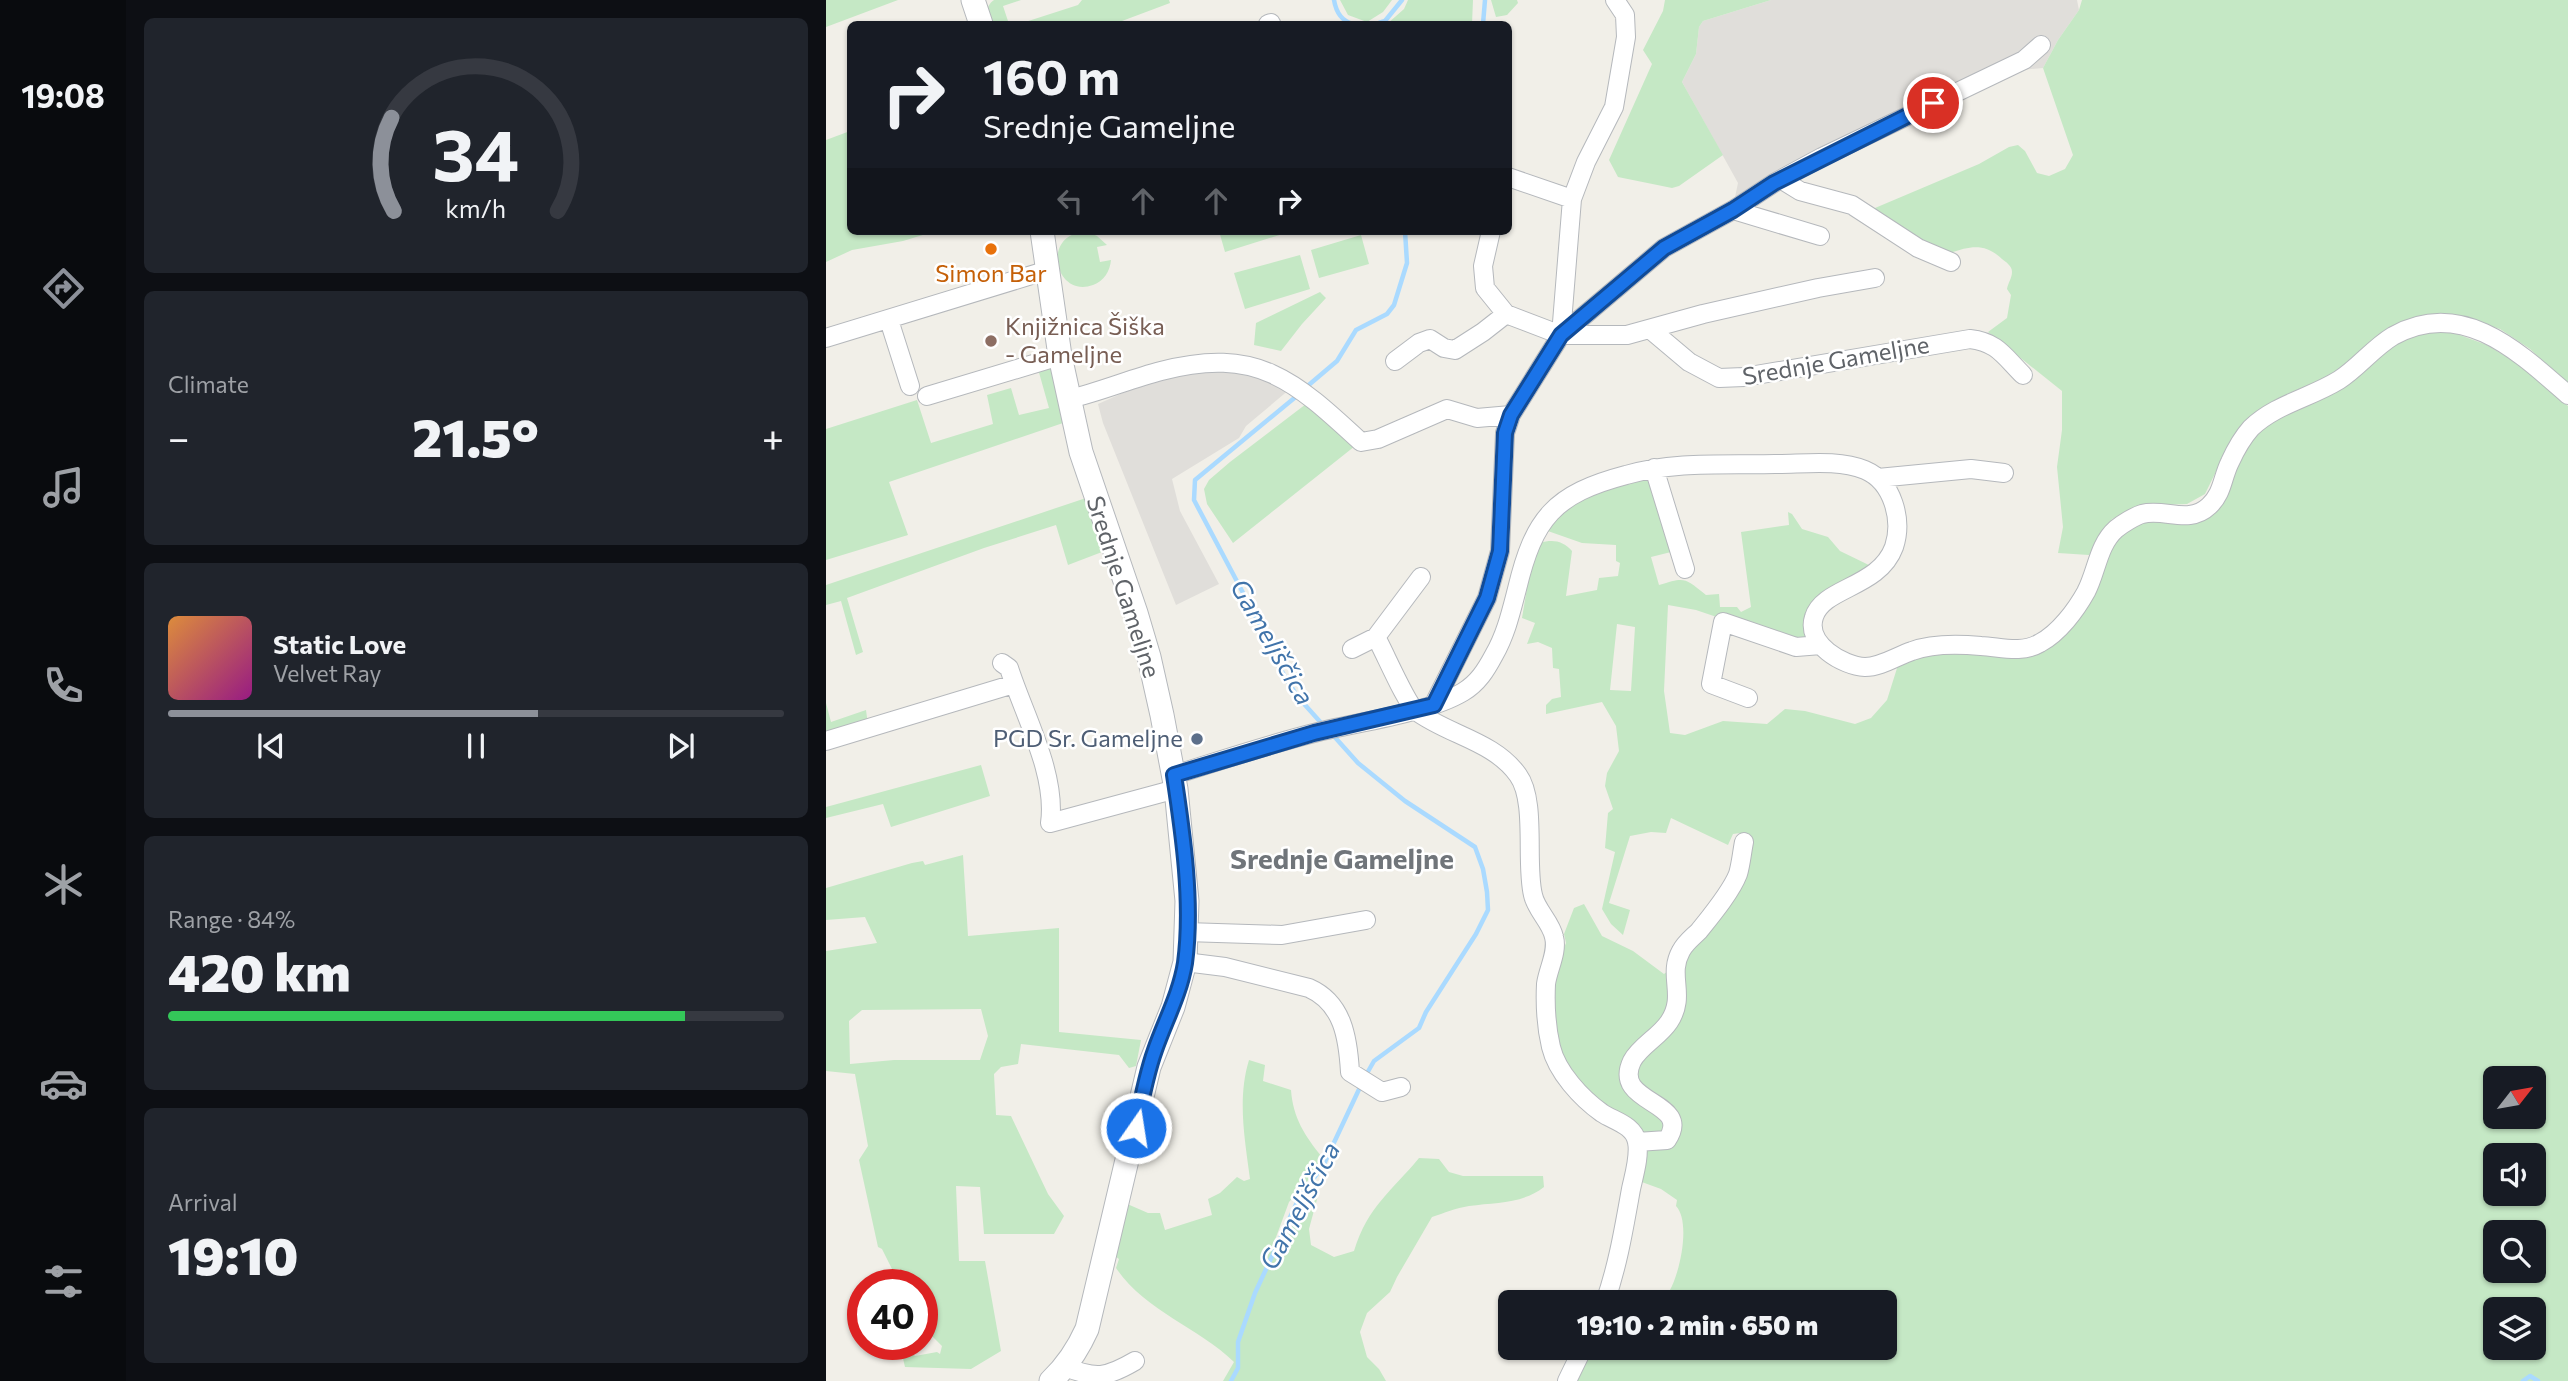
<!DOCTYPE html>
<html lang="en">
<head>
<meta charset="utf-8">
<style>
	body { margin:0; font-family:Commissioner,sans-serif; background:#20242c; color:#f1f3f6; height:100vh; display:flex; flex-direction:column; font-size:26px; white-space:nowrap }
	* { box-sizing:border-box; margin:0 }
	p { font-size:23px; color:#9ea1a6 }
	.icon { flex:none; width:38px; height:38px; fill:none; stroke:currentColor; stroke-width:2; stroke-linecap:round; stroke-linejoin:round }
	.map { position:relative; flex:1; overflow:hidden }
	.panel { display:flex; flex-direction:column; gap:18px; padding:18px; background:#0d0f14; width:700px }
	.panel>* { flex:none }
	.guide { position:absolute; left:21px; top:21px; width:665px; height:214px; border-radius:10px; box-shadow:0 2px 5px #0004; background:#171b24; color:#f1f3f6; overflow:hidden }
	.needle { width:46px; rotate:59deg }
	.fabs { position:absolute; left:1657px; top:1066px; display:grid; gap:14px }
	.fabs a { display:grid; place-items:center; width:63px; height:63px; border-radius:10px; background:#171b24; box-shadow:0 2px 5px #0004; font-size:35px }
	.speed { position:absolute; left:21px; top:1269px; display:flex; gap:14px; font-size:35px; font-weight:700; text-align:center }
	.speed>* { display:grid; place-content:center; width:91px; height:91px; border-radius:50%; background:#171b24; box-shadow:0 2px 5px #0004; line-height:1 }
	.speed .limit { border:10px solid #d22; background:#fff; color:#111 }
	.pin { position:absolute; display:grid; place-items:center; width:60px; height:60px; color:#fff; margin:-30px; border:4px solid #fff; border-radius:50%; box-shadow:0 2px 7px #0007 }
	.me { position:absolute; width:77px; margin:-38px; rotate:13deg; stroke-linejoin:round; filter:drop-shadow(0 0 5px #0008) }
	.turn { display:flex; align-items:center; gap:24px; height:147px; padding:0 21px; font-size:32px }
	.turn .icon { width:91px; height:91px; stroke-width:2.5 }
	.turn b { display:block; font-size:49px; line-height:60px }
	.lanes { display:flex; align-items:center; height:66px; padding:0 21px; background:#0003; justify-content:center; gap:35px; direction:ltr }
	.lanes .off { opacity:.35 }
	.big { font-size:52px; font-weight:800; line-height:1.1 }
	.panel .tile { flex:1; display:flex; flex-direction:column; justify-content:center; gap:10px; min-width:0; padding:0 24px; border-radius:10px; background:#20242c }
	.panel .dial { align-items:center; gap:0 }
	.dial svg { height:182px; overflow:visible; fill:none; stroke:#363941; stroke-width:7; stroke-linecap:round; text-anchor:middle }
	.dial text { fill:#f1f3f6; stroke:none }
	.song { display:flex; align-items:center; gap:21px }
	.cover { width:84px; height:84px; border-radius:10px; background:linear-gradient(135deg,hsl(30 70% 55%),hsl(310 70% 35%)) }
	.played { height:7px; border-radius:4px; background:linear-gradient(90deg,#8c9099 60%,#363941 60%) }
	.keys { display:flex; justify-content:space-around; direction:ltr }
	.heat { display:flex; justify-content:space-between; align-items:center; font-size:38px; direction:ltr }
	.charge { height:10px; border-radius:5px; background:linear-gradient(90deg,#34c759 84%,#363941 0) }
	.trip { position:absolute; left:672px; top:1290px; width:399px; height:70px; border-radius:10px; background:#171b24; box-shadow:0 2px 5px #0004; font-weight:800; line-height:70px; text-align:center }
	main { display:flex; flex:1; min-height:0 }
	.menu { display:flex; flex-direction:column; width:126px; justify-content:space-around; align-items:center; background:#090b0e; color:#9ea1a6 }
	.menu .icon { width:49px; height:49px }
	.menu .selected { color:#8c9099 }
	.menu b { font-size:32px; color:#f1f3f6 }
	.map>svg:first-child { display:block }
	.industrial { fill:#e0deda }
	.green { fill:#c5e8c5; fill-rule:evenodd }
	.lines { fill:none; stroke-linecap:round; stroke-linejoin:round }
	.stream { stroke:#aadaff; stroke-width:4.5 }
	.minor-casing { stroke:#b5b8bc; stroke-width:20 }
	.tertiary-casing { stroke:#b5b8bc; stroke-width:25 }
	.minor { stroke:#fff; stroke-width:18 }
	.tertiary { stroke:#fff; stroke-width:23 }
	.route-casing { stroke:#114b97; stroke-width:18 }
	.route { stroke:#1a73e8; stroke-width:12 }
	.food-dot { fill:#e8710a; stroke:#fff; stroke-width:2.5 }
	.education-dot { fill:#8d6e63; stroke:#fff; stroke-width:2.5 }
	.service-dot { fill:#5c6f8a; stroke:#fff; stroke-width:2.5 }
	.labels { text-anchor:middle; stroke-width:5; stroke-linejoin:round; paint-order:stroke }
	.food-label { font-size:24px; fill:#c56008; stroke:#fff }
	.education-label { font-size:24px; fill:#785e54; stroke:#fff; text-anchor:start }
	.street-label { font-size:24px; fill:#5f6368; stroke:#fff }
	.service-label { font-size:24px; fill:#4e5e75; stroke:#fff; text-anchor:end }
	.water-label { font-size:26px; font-style:italic; fill:#4174aa; stroke:#fff }
	.quarter-label { font-size:28px; font-weight:bold; fill:#70757a; stroke:#fff }
</style>
</head>
<body>
<main>
<nav class="menu">
<b>19:08</b>
<svg class="icon selected" aria-label="directions" viewBox="0 0 24 24"><path d="M12 3l9 9-9 9-9-9zM9 14v-3h6M13 9l2 2-2 2"/></svg>
<svg class="icon" aria-label="music" viewBox="0 0 24 24"><path d="M9 18V5l10-2v13"/><circle cx="6" cy="18" r="3"/><circle cx="16" cy="16" r="3"/></svg>
<svg class="icon" aria-label="phone" viewBox="0 0 24 24"><path d="M5 4h4l2 5-3 2q2 4 5 5l2-3 5 2v4C11 20 4 13 5 4z"/></svg>
<svg class="icon" aria-label="climate" viewBox="0 0 24 24"><path d="M12 3v18M4 7l16 10M4 17L20 7"/></svg>
<svg class="icon" aria-label="car" viewBox="0 0 24 24"><path d="M5 17H2v-5l4-1 3-4h7l3 4 3 1v5h-3M9 17h6M6 11h13"/><circle cx="7" cy="17" r="2"/><circle cx="17" cy="17" r="2"/></svg>
<svg class="icon" aria-label="filters" viewBox="0 0 24 24"><path d="M4 7h16M4 17h16"/><circle cx="9" cy="7" r="2"/><circle cx="15" cy="17" r="2"/></svg>
</nav>
<section class="panel">
<div class="tile dial"><svg viewBox="0 0 100 80">
<path d="M14 69A42 42 0 1 1 86 69"/>
<path d="M14 69A42 42 0 0 1 13 28" stroke="#8c9099"/>
<text x="50" y="56" font-size="32" font-weight="700">34</text>
<text x="50" y="72" font-size="11">km/h</text>
</svg></div>
<div class="tile"><p>Climate</p>
<div class="heat"><a>−</a><b class="big">21.5°</b><a>+</a></div>
</div>
<div class="tile">
<div class="song"><i class="cover"></i><div><b>Static Love</b><p>Velvet Ray</p></div></div>
<div class="played"></div>
<div class="keys"><svg class="icon" aria-label="previous" viewBox="0 0 24 24"><path d="M18 5L8 12l10 7zM5 5v14"/></svg><svg class="icon" aria-label="pause" viewBox="0 0 24 24"><path d="M8 5v14M16 5v14"/></svg><svg class="icon" aria-label="next" viewBox="0 0 24 24"><path d="M6 5l10 7-10 7zM19 5v14"/></svg></div>
</div>
<div class="tile"><p>Range · 84%</p><b class="big">420 km</b><div class="charge"></div></div>
<div class="tile"><p>Arrival</p><b class="big">19:10</b></div>
</section>
<div class="map">
<svg width="1742" height="1381" viewBox="0 0 1742 1381">
	<rect width="100%" height="100%" fill="#f1efe8"/>
	<path class="industrial" d="M 945,0 L 1251,0 L 1253,10 L 1232,40 L 1217,68 L 1183,71 L 908,202 L 912,183 L 856,82 L 870,54 L 873,27 L 877,21 Z
		M 419,370 L 464,389 L 420,426 L 413,438 L 346,479 L 354,511 L 393,584 L 350,605 L 277,423 L 272,404 L 308,388 L 363,373 Z"/>
	<path class="green" d="M 0,0 L 72,0 L 0,27 Z
		M 168,0 L 195,0 L 177,6 L 183,24 L 165,24 C 162,15 158,7 168,0 Z
		M 256,0 L 343,0 L 344,3 L 288,24 L 193,24 L 252,5 Z
		M 514,0 L 566,0 L 557,12 L 541,22 L 522,15 Z
		M 582,0 L 647,0 L 646,24 L 561,24 L 578,9 Z
		M 665,0 L 691,0 L 692,3 L 681,15 L 670,17 Z
		M 839,0 L 945,0 L 877,21 L 873,27 L 870,54 L 856,82 L 897,155 L 853,186 L 846,188 L 792,177 L 783,160 L 826,64 L 817,50 L 837,11 Z
		M 1256,0 L 1742,0 L 1742,385 L 1704,349 L 1674,329 L 1627,315 L 1594,319 L 1507,374 L 1462,394 L 1426,417 L 1406,439 L 1379,494 L 1361,504 L 1312,506 L 1286,519 L 1263,555 L 1232,553 L 1237,527 L 1231,467 L 1236,430 L 1236,391 L 1162,332 L 1181,318 L 1185,295 L 1181,289 C 1182,283 1186,278 1186,272 C 1186,266 1180,262 1176,259 C 1159,243 1145,246 1124,253 L 1076,233 L 1047,212 L 1049,208 L 1153,164 L 1183,147 L 1192,145 L 1199,151 L 1211,173 L 1223,176 L 1239,169 L 1247,155 L 1217,68 L 1232,40 L 1253,10 Z
		M 24,131 L 24,231 L 110,231 L 77,241 L 26,250 L 0,262 L 0,140 Z
		M 393,231 L 466,231 L 399,252 Z
		M 262,232 L 271,236 L 281,245 L 271,247 L 274,262 L 285,260 C 284,271 278,281 267,285 C 228,299 214,231 262,232 Z
		M 535,235 L 543,264 L 493,278 L 485,250 Z
		M 474,255 L 484,289 L 419,309 L 408,273 Z
		M 494,292 L 500,298 L 476,324 L 455,351 L 428,345 L 430,323 Z
		M 1620,330 L 1661,345 L 1697,367 L 1742,406 L 1742,1381 L 746,1381 L 762,1348 L 1059,1348 L 1059,1302 L 826,1302 C 832,1299 840,1297 844,1290 C 854,1272 865,1222 850,1206 L 851,1200 L 835,1189 L 813,1181 L 820,1155 L 785,1109 L 767,1098 L 736,1061 L 725,1003 L 735,955 L 740,943 L 738,934 L 748,908 L 758,904 L 776,936 L 807,951 L 838,974 C 878,949 910,879 914,833 L 907,834 L 902,845 L 845,818 L 840,833 L 825,832 L 804,836 L 783,903 L 804,910 L 797,935 L 785,924 L 776,909 L 789,852 L 779,848 L 782,813 L 787,809 L 779,786 L 781,773 L 793,751 L 790,726 L 776,702 L 720,714 L 720,705 L 726,699 L 735,697 L 733,669 L 727,668 L 726,648 L 712,642 L 701,644 L 709,623 L 696,618 L 704,570 L 714,543 C 727,539 737,541 746,551 L 740,596 L 771,590 L 773,578 L 792,576 L 794,563 L 790,561 L 790,545 L 756,543 L 719,530 C 744,497 784,488 822,474 L 845,552 L 825,557 L 833,585 C 859,577 858,577 880,595 L 893,594 L 894,607 L 911,607 L 915,612 L 925,607 L 915,532 L 963,525 L 962,512 L 966,514 L 976,529 L 1002,537 L 1014,551 L 1049,568 L 1010,587 L 981,639 L 973,645 L 870,610 L 842,605 L 838,691 L 844,733 L 859,735 L 897,721 L 941,724 L 959,709 L 979,711 L 1029,724 L 1045,718 L 1061,700 L 1072,665 C 1096,654 1123,650 1150,651 C 1172,652 1191,663 1212,650 C 1222,644 1259,608 1265,598 C 1285,569 1275,537 1316,521 C 1328,517 1350,523 1364,523 L 1407,469 L 1433,429 L 1578,337 ZM 791,624 L 809,627 L 805,691 L 784,690 ZM 1670,1078 L 1708,1078 L 1708,1116 L 1670,1116 ZM 1670,1155 L 1708,1155 L 1708,1194 L 1670,1194 ZM 1670,1232 L 1708,1232 L 1708,1270 L 1670,1270 ZM 1670,1309 L 1708,1309 L 1708,1348 L 1670,1348 Z
		M 225,367 L 240,422 L 63,482 L 82,535 L 0,560 L 0,429 L 91,400 L 105,443 L 167,424 L 161,395 L 185,388 L 193,415 L 223,408 L 212,369 Z
		M 480,404 L 529,446 L 407,543 L 381,504 L 378,489 L 383,480 L 404,462 Z
		M 260,498 L 276,552 L 242,565 L 230,525 L 158,548 L 21,598 L 37,652 L 30,655 L 15,601 L 0,605 L 0,585 Z
		M 0,703 L 5,722 L 40,710 L 42,725 L 0,740 Z
		M 155,765 L 164,796 L 65,827 L 57,804 L 0,818 L 0,807 Z
		M 137,855 L 142,936 L 233,928 L 233,1032 L 315,1040 L 310,1066 L 303,1068 L 293,1055 L 195,1044 L 192,1064 L 175,1067 L 168,1074 L 170,1115 L 185,1116 L 222,1194 L 238,1216 L 228,1234 L 158,1234 L 154,1187 L 130,1186 L 133,1261 L 159,1261 L 175,1351 L 145,1369 L 79,1367 L 74,1346 L 79,1346 L 89,1356 L 111,1352 L 114,1354 L 116,1346 L 101,1331 L 96,1331 L 96,1284 L 71,1284 L 74,1269 L 66,1269 L 56,1249 L 52,1247 L 33,1160 L 42,1146 L 29,1074 L 0,1071 L 0,951 L 51,943 L 39,917 L 0,920 L 0,888 L 86,863 L 97,861 L 99,865 ZM 155,1009 L 162,1036 L 154,1060 L 68,1060 L 24,1064 L 23,1021 L 36,1010 Z
		M 423,1060 L 439,1065 L 437,1081 L 465,1090 C 467,1118 479,1136 496,1157 L 486,1176 L 463,1202 L 446,1248 L 456,1250 L 476,1203 L 493,1192 L 483,1229 L 485,1245 L 508,1257 L 528,1251 C 542,1206 565,1192 593,1158 L 613,1159 L 623,1172 L 637,1176 L 717,1176 L 718,1187 C 696,1204 670,1202 643,1206 C 630,1208 618,1213 606,1217 L 571,1277 L 564,1292 L 541,1313 L 534,1332 L 541,1357 L 553,1369 L 560,1381 L 397,1381 L 408,1362 C 372,1327 319,1311 290,1268 L 293,1259 L 286,1254 L 299,1203 L 322,1213 L 334,1213 L 339,1230 L 386,1215 L 382,1199 L 394,1193 L 411,1177 L 418,1181 L 424,1179 C 419,1140 411,1099 423,1060 Z"/>
	<g class="lines">
		<path class="stream" d="M 508,0 C 510,12 515,21 527,24
			M 550,24 L 559,21 L 576,0
			M 657,24 L 659,0
			M 478,389 L 511,361 L 530,330 L 561,314 L 568,305 L 581,263 L 579,231
			M 472,395 L 369,480 L 368,500 L 434,625 L 450,662 L 471,696 L 497,725
			M 506,734 L 532,763 L 579,801 L 649,847 L 657,869 L 661,892 L 662,910 L 650,934 L 600,1012 L 593,1028 L 548,1061 L 540,1075
			M 405,1381 L 412,1368 L 412,1342 L 429,1293 L 473,1198 L 497,1166 L 536,1083
			M 1697,1381 L 1704,1376 L 1712,1381"/>
		<g class="minor-casing">
			<path id="minor" d="M 442,24 L 445,23
				M 682,177 L 746,199
				M 956,180 L 974,191 L 1026,205 L 1092,248 L 1125,262
				M 907,210 L 994,236
				M 665,231 L 657,266 L 659,288 L 680,314 L 735,335 L 801,335 L 877,314 L 992,288 L 1049,278
				M 63,320 L 84,386
				M 825,330 L 863,362 L 893,378 L 918,377 L 1144,339 C 1171,342 1178,356 1197,375
				M 735,335 L 746,199 L 760,162 L 788,107 L 800,37 L 799,15 L 789,0
				M 0,338 L 222,270
				M 569,361 L 593,343 L 604,339 L 618,348 L 629,350 L 657,332 L 680,314
				M 101,396 L 234,356
				M 243,399 C 274,392 304,379 335,371 C 431,346 468,380 535,442 L 552,439 L 621,409 L 651,418 L 685,415
				M 828,468 L 859,569
				M 1052,478 L 1145,469 L 1178,473
				M 550,637 C 558,651 580,703 590,711 C 622,735 668,741 692,775 C 711,801 699,863 707,895 C 710,910 725,922 728,937 C 732,952 722,969 720,984 C 719,1005 720,1026 725,1047 C 731,1072 755,1098 776,1113 C 788,1121 808,1125 811,1142 C 814,1156 808,1175 805,1189 C 798,1228 792,1265 779,1302
				M 526,649 L 550,637 L 595,577
				M 176,663 L 183,668 C 198,715 231,774 224,823 L 350,789
				M 922,698 L 885,684 L 897,622 L 970,647 L 995,645
				M 608,704 L 661,598 L 674,551 L 679,433 L 685,415 L 735,335 L 838,248 L 907,210 L 948,183 L 996,157 L 1198,60 L 1215,45
				M 0,741 L 188,684
				M 348,775 C 396,760 443,744 492,732 C 533,722 602,713 637,692 C 652,683 660,670 668,655 C 680,634 685,612 691,589 C 708,518 728,494 800,475 C 847,461 900,465 949,464 C 978,464 1012,459 1039,470 C 1067,482 1077,520 1068,547 C 1053,588 997,587 988,617 C 979,644 1017,666 1039,667 C 1055,667 1071,656 1086,651 C 1107,643 1133,644 1155,646 C 1175,647 1195,654 1214,643 C 1233,633 1250,610 1260,592 C 1271,571 1272,545 1290,529 C 1296,524 1309,516 1316,514 C 1339,508 1363,525 1383,506 C 1397,493 1396,478 1404,462 C 1409,451 1417,437 1425,428 C 1450,404 1484,398 1513,380 C 1532,368 1547,348 1567,336 C 1636,297 1693,352 1742,395
				M 360,932 L 456,935 L 540,920
				M 359,962 L 399,967 L 483,988 C 517,1003 522,1038 524,1072 L 556,1092 L 575,1087
				M 811,1142 L 841,1140 C 868,1100 785,1105 806,1061 C 814,1046 833,1037 843,1022 C 861,995 841,976 855,951 C 859,943 867,937 873,931 C 885,916 905,892 912,874 C 915,864 916,852 918,842
				M 239,1367 C 270,1379 280,1378 309,1361
				M 741,1381 L 757,1348"/>
		</g>
		<g class="tertiary-casing">
			<path id="tertiary" d="M 147,0 L 155,24
				M 216,231 L 234,356 L 255,452 L 310,613 L 323,657 L 336,715 L 350,789 L 361,901 L 359,962 L 347,1007 L 323,1067 L 261,1329 C 252,1349 241,1366 225,1381"/>
		</g>
		<use href="#minor" class="minor"/>
		<use href="#tertiary" class="tertiary"/>
	</g>
	<g class="lines">
		<g class="route-casing">
			<path id="route" d="M 310,1128 C 315,1102 320,1075 329,1050 C 339,1021 354,994 359,963 C 367,903 357,834 348,775 L 488,733 L 608,705 L 661,598 L 674,551 L 679,433 L 685,415 L 735,335 L 838,248 L 907,210 L 948,183 L 1107,103"/>
		</g>
		<use href="#route" class="route"/>
	</g>
	<circle class="food-dot" cx="165" cy="249" r="7"/>
	<circle class="education-dot" cx="165" cy="341" r="7"/>
	<circle class="service-dot" cx="371" cy="739" r="7"/>
	<g class="labels">
		<g class="food-label">
			<text x="165" y="282">Simon Bar</text>
		</g>
		<g class="education-label">
			<text x="179" y="335">Knjižnica Šiška<tspan x="179" dy="28">- Gameljne</tspan></text>
		</g>
		<g class="street-label">
			<text transform="translate(1010 361) rotate(-10)" y="8">Srednje Gameljne</text>
			<text transform="translate(297 587) rotate(72)" y="8">Srednje Gameljne</text>
		</g>
		<g class="service-label">
			<text x="357" y="747">PGD Sr. Gameljne</text>
		</g>
		<g class="water-label">
			<text transform="translate(446 642) rotate(60)" y="9">Gameljščica</text>
			<text transform="translate(474 1206) rotate(-62)" y="9">Gameljščica</text>
		</g>
		<g class="quarter-label">
			<text x="516" y="869">Srednje Gameljne</text>
		</g>
	</g>
</svg>
<div class="fabs">
<a><svg class="needle" viewBox="-14 -14 28 28"><path d="M0-13l5 13h-10z" fill="#e53935"/><path d="M0 13l5-13h-10z" fill="#9ea1a6"/></svg></a>
<a><svg class="icon" aria-label="sound" viewBox="0 0 24 24"><path d="M4 9h4l5-4v14l-5-4H4zM17 9q2 3 0 6"/></svg></a>
<a><svg class="icon" aria-label="search" viewBox="0 0 24 24"><circle cx="10" cy="10" r="6"/><path d="M15 15l6 6"/></svg></a>
<a><svg class="icon" aria-label="layers" viewBox="0 0 24 24"><path d="M12 4l9 5-9 5-9-5zM3 14l9 5 9-5"/></svg></a>
</div>
<div class="speed"><div class="limit">40</div></div>
<div class="pin" style="left:1107px;top:103px;background:#d93025"><svg class="icon" aria-label="arrive" viewBox="0 0 24 24"><path d="M6 21V4h12l-3 4 3 4H6"/></svg></div>
<svg class="me" style="left:310px;top:1128px" viewBox="-20 -20 40 40"><circle r="17" fill="#1a73e8" stroke="#fff" stroke-width="3"/><path d="M0-11L8 9 0 5-8 9z" fill="#fff"/></svg>
<div class="trip">19:10 · 2 min · 650 m</div>
<div class="guide">
<div class="turn"><svg class="icon" aria-label="right" viewBox="0 0 24 24"><path d="M7 20v-9h11M14 6l5 5-5 5"/></svg><div><b>160 m</b>Srednje Gameljne</div></div>
<div class="lanes"><svg class="icon off" aria-label="left" viewBox="0 0 24 24"><path d="M17 20v-9H6M10 6l-5 5 5 5"/></svg><svg class="icon off" aria-label="ahead" viewBox="0 0 24 24"><path d="M12 20V5M6 11l6-6 6 6"/></svg><svg class="icon off" aria-label="ahead" viewBox="0 0 24 24"><path d="M12 20V5M6 11l6-6 6 6"/></svg><svg class="icon" aria-label="right" viewBox="0 0 24 24"><path d="M7 20v-9h11M14 6l5 5-5 5"/></svg></div>
</div>
</div>
</main>
</body>
</html>
